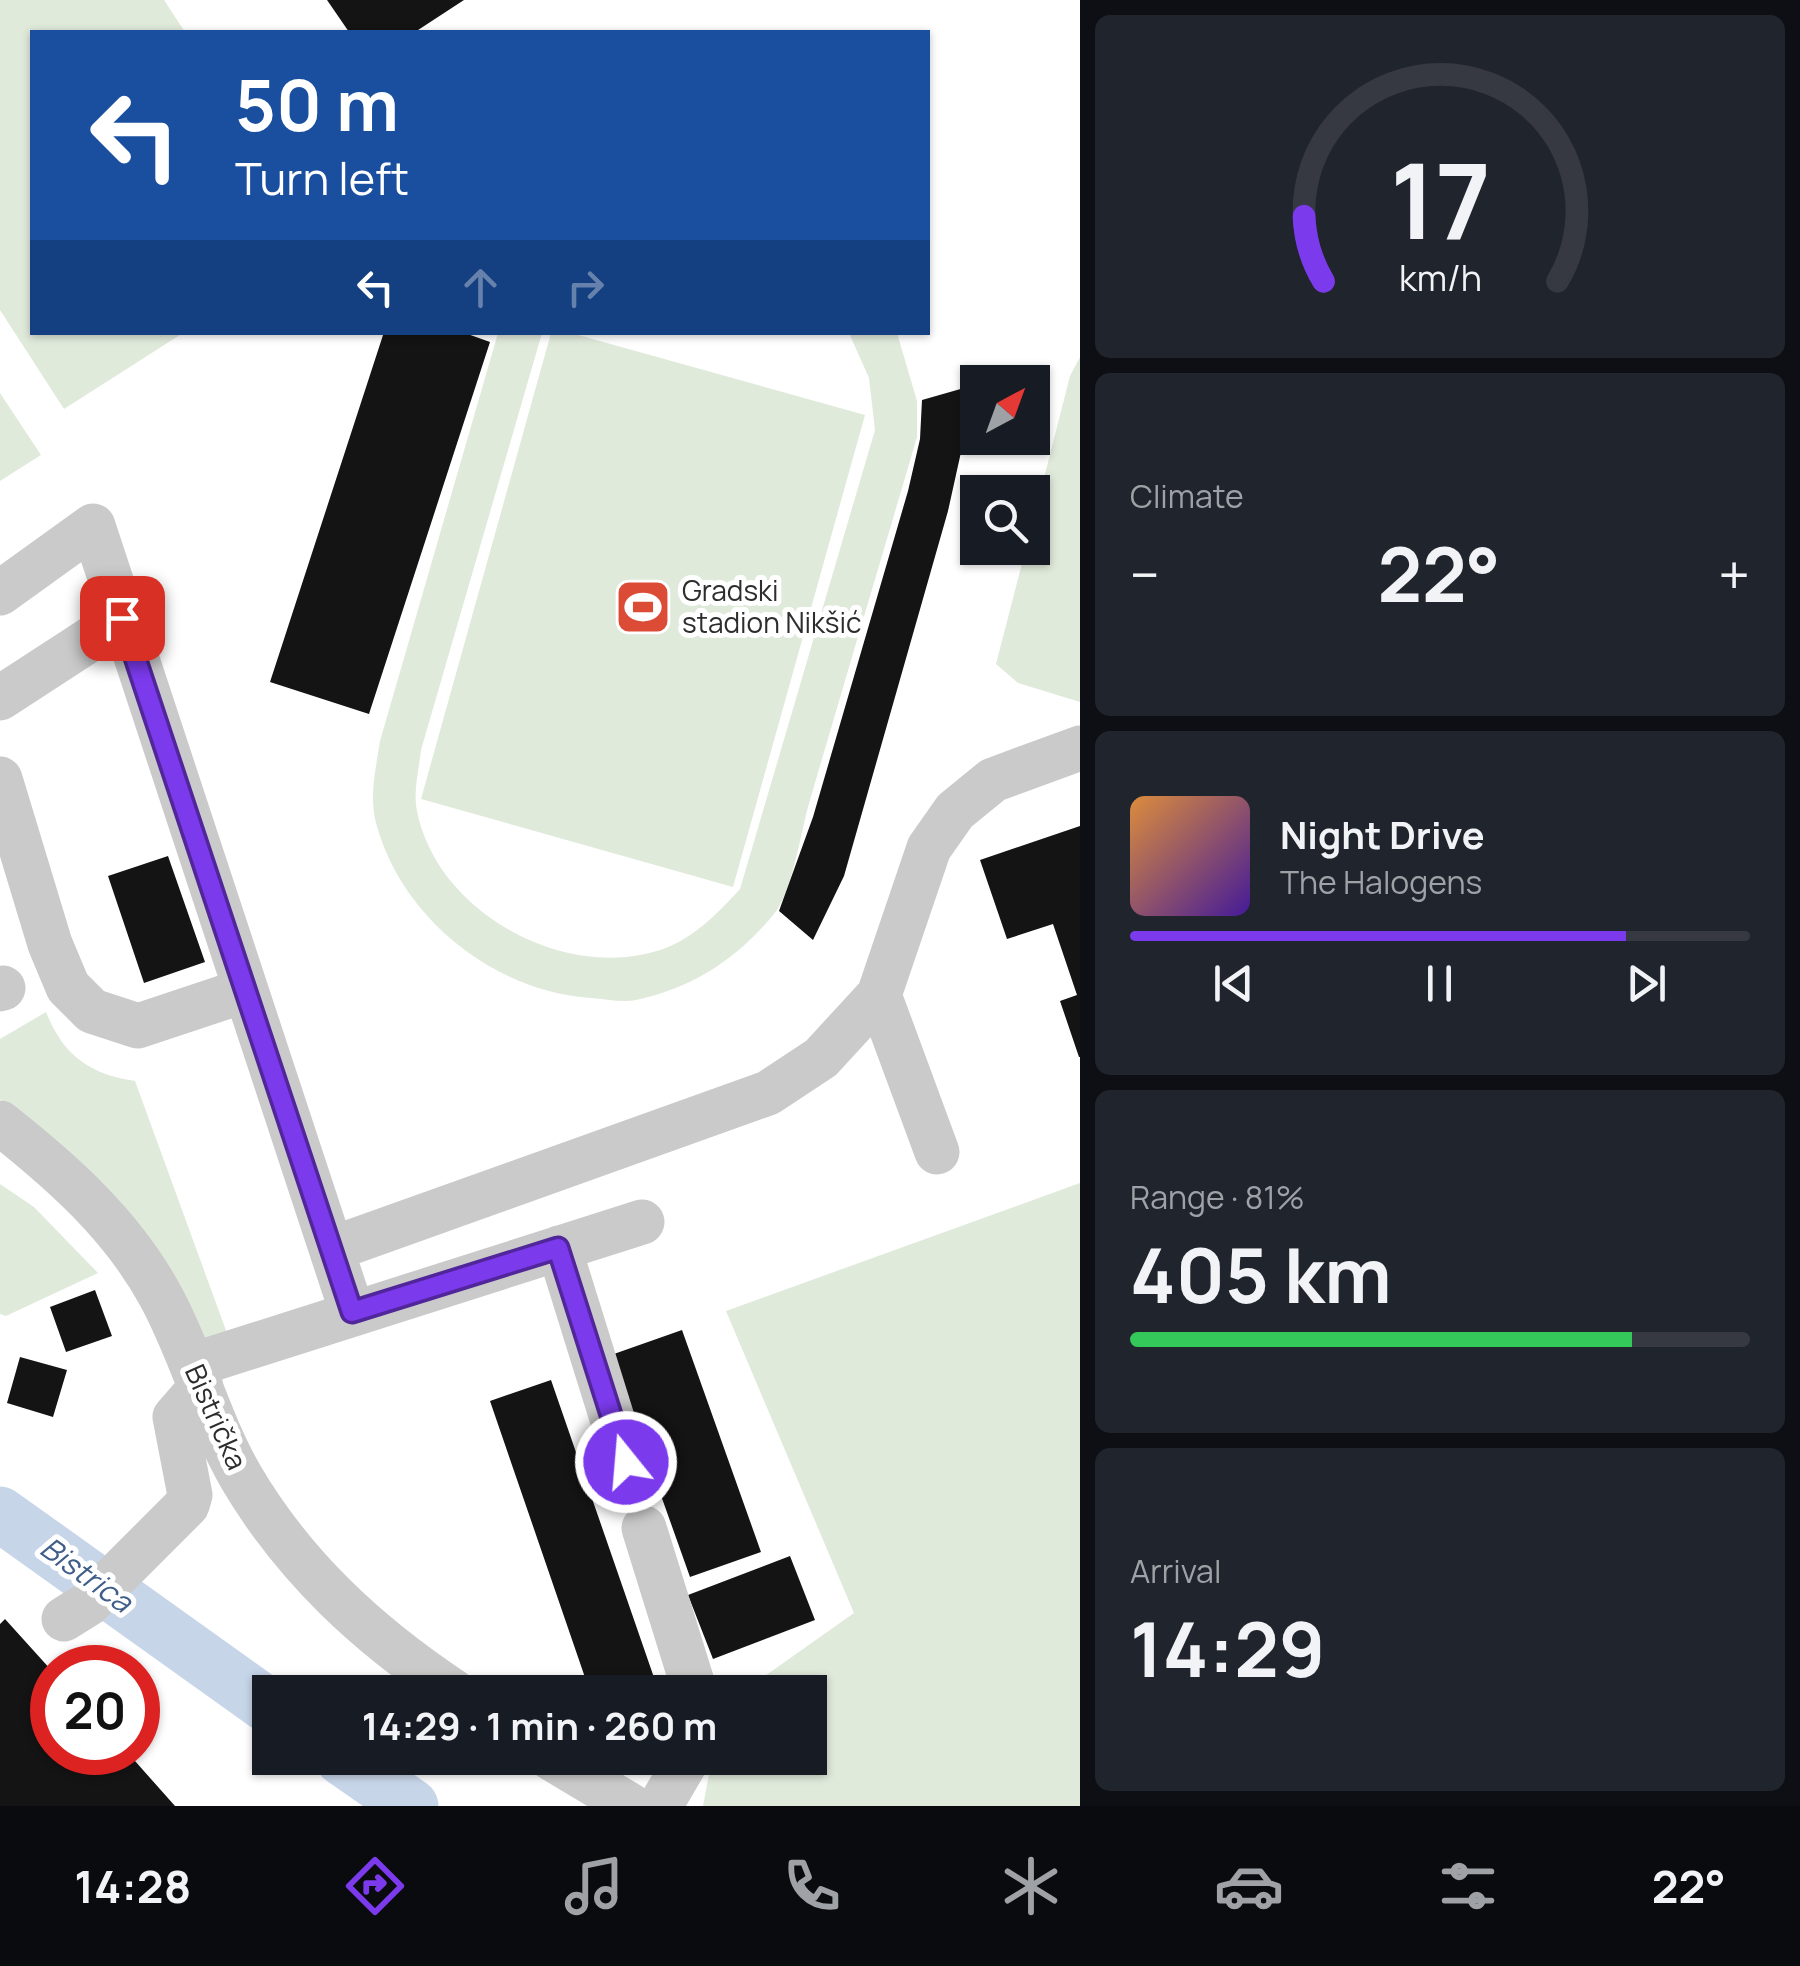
<!DOCTYPE html>
<html lang="en">
<head>
<meta charset="utf-8">
<style>
	body { margin:0; font-family:Manrope,sans-serif; background:#20242c; color:#f1f3f6; height:100vh; display:flex; flex-direction:column; font-size:38px; white-space:nowrap }
	* { box-sizing:border-box; margin:0 }
	p { font-size:32px; color:#9ea1a6 }
	.icon { flex:none; width:55px; height:55px; fill:none; stroke:currentColor; stroke-width:2; stroke-linecap:round; stroke-linejoin:round }
	.map { position:relative; flex:1; overflow:hidden }
	.sheet { display:flex; flex-direction:column; gap:15px; padding:15px; background:#0d0f14; width:720px }
	.sheet>* { flex:none }
	.banner { position:absolute; left:30px; top:30px; width:900px; height:305px; border-radius:0px; box-shadow:0 2px 8px #0004; background:#1a4fa0; color:#fff; overflow:hidden }
	.needle { width:65px; rotate:41deg }
	.controls { position:absolute; left:960px; top:365px; display:grid; gap:20px }
	.controls a { display:grid; place-items:center; width:90px; height:90px; border-radius:0px; background:#171b24; box-shadow:0 2px 8px #0004; font-size:50px }
	.speed { position:absolute; left:30px; top:1645px; display:flex; gap:20px; font-size:50px; font-weight:700; text-align:center }
	.speed>* { display:grid; place-content:center; width:130px; height:130px; border-radius:50%; background:#171b24; box-shadow:0 2px 8px #0004; line-height:1 }
	.speed .limit { border:15px solid #d22; background:#fff; color:#111 }
	.pin { position:absolute; display:grid; place-items:center; width:85px; height:85px; color:#fff; margin:-42px; border-radius:20px; box-shadow:0 5px 15px #0006 }
	.me { position:absolute; width:110px; margin:-55px; rotate:343deg; stroke-linejoin:round; filter:drop-shadow(0 0 8px #0008) }
	.turn { display:flex; align-items:center; gap:35px; height:210px; padding:0 40px; font-size:45px }
	.turn .icon { width:130px; height:130px; stroke-width:2.5 }
	.turn b { display:block; font-size:70px; line-height:85px }
	.lanes { display:flex; align-items:center; height:95px; padding:0 40px; background:#0003; justify-content:center; gap:50px; direction:ltr }
	.lanes .off { opacity:.35 }
	.big { font-size:75px; font-weight:700; line-height:1.1 }
	.sheet .tile { flex:1; display:flex; flex-direction:column; justify-content:center; gap:15px; min-width:0; padding:0 35px; border-radius:15px; background:#20242c }
	.sheet .dial { align-items:center; gap:0 }
	.dial svg { height:260px; overflow:visible; fill:none; stroke:#363941; stroke-width:7; stroke-linecap:round; text-anchor:middle }
	.dial text { fill:#f1f3f6; stroke:none }
	.song { display:flex; align-items:center; gap:30px }
	.cover { width:120px; height:120px; border-radius:15px; background:linear-gradient(135deg,hsl(30 70% 55%),hsl(260 70% 35%)) }
	.played { height:10px; border-radius:5px; background:linear-gradient(90deg,#7c3aed 80%,#363941 80%) }
	.keys { display:flex; justify-content:space-around; direction:ltr }
	.heat { display:flex; justify-content:space-between; align-items:center; font-size:55px; direction:ltr }
	.charge { height:15px; border-radius:8px; background:linear-gradient(90deg,#34c759 81%,#363941 0) }
	.trip { position:absolute; left:252px; top:1675px; width:575px; height:100px; border-radius:0px; background:#171b24; box-shadow:0 2px 8px #0004; font-weight:700; line-height:100px; text-align:center }
	.dock { display:flex; height:160px; justify-content:space-around; align-items:center; background:#090b0e; color:#9ea1a6 }
	.dock .icon { width:70px; height:70px }
	.dock .active { color:#7c3aed }
	.dock b { font-size:45px; color:#f1f3f6 }
	main { display:flex; flex:1; min-height:0 }
	.map>svg:first-child { display:block }
	.green { fill:#e0eadb }
	.lines { fill:none; stroke-linecap:round; stroke-linejoin:round }
	.river { stroke:#c7d5e9; stroke-width:55 }
	.building { fill:#141414 }
	.minor { stroke:#cacaca; stroke-width:45 }
	.route-casing { stroke:#51269a; stroke-width:25 }
	.route { stroke:#7c3aed; stroke-width:18 }
	.labels { text-anchor:middle; stroke-width:10; stroke-linejoin:round; paint-order:stroke }
	.poi-label { font-size:28px; fill:#2d2d2d; stroke:#fff; text-anchor:start }
	.street-label { font-size:28px; fill:#2d2d2d; stroke:#fff }
	.water-label { font-size:30px; font-style:italic; fill:#3f5e8a; stroke:#fff }
</style>
</head>
<body>
<main>
<div class="map">
<svg width="1080" height="1806" viewBox="0 0 1080 1806">
	<rect width="100%" height="100%" fill="#fff"/>
	<path class="green" d="M 0,0 L 164,0 L 185,32 L 32,32 L 32,332 L 183,333 L 64,409 L 0,310 Z
		M 498,333 L 542,333 L 421,750 C 419,769 413,791 417,811 C 437,913 566,983 663,949 C 694,938 718,913 740,889 L 875,430 L 869,378 L 849,333 L 897,333 L 917,401 L 917,437 C 881,560 844,683 808,807 C 801,833 791,895 774,914 C 737,959 693,988 636,1000 C 622,1003 605,999 591,998 C 495,992 401,918 376,823 C 369,797 376,767 380,741 Z
		M 551,333 L 571,333 L 865,415 L 733,887 L 421,799 Z
		M 1080,357 L 1080,702 L 1018,683 L 996,664 L 1026,548 L 1032,548 L 1033,521 L 1070,376 Z
		M 0,393 L 41,455 L 0,481 Z
		M 46,1012 C 63,1055 89,1074 135,1081 L 228,1336 L 205,1344 C 178,1263 69,1150 0,1099 L 0,1039 Z
		M 1080,1183 L 1080,1806 L 703,1806 L 712,1758 L 810,1758 L 810,1692 L 742,1692 L 854,1613 L 726,1311 Z
		M 0,1184 L 34,1207 L 98,1273 L 6,1316 L 0,1314 Z"/>
	<g class="lines">
		<path class="river" d="M 0,1514 L 270,1707
			M 342,1758 L 411,1806"/>
	</g>
	<path class="building" d="M 327,0 L 464,0 L 415,32 L 349,32 Z
		M 384,332 L 462,332 L 490,342 L 369,714 L 270,682 Z
		M 964,388 L 965,434 L 948,511 L 844,876 L 813,940 L 779,911 L 813,817 L 908,491 L 920,439 L 922,400 Z
		M 1080,826 L 1080,1057 L 1079,1057 L 1060,1001 L 1077,995 L 1053,924 L 1007,939 L 980,860 Z
		M 168,856 L 205,962 L 144,983 L 108,876 Z
		M 95,1290 L 112,1336 L 66,1352 L 50,1307 Z
		M 682,1330 L 761,1552 L 690,1577 L 611,1355 Z
		M 20,1357 L 67,1370 L 53,1417 L 7,1403 Z
		M 551,1380 L 659,1692 L 590,1692 L 490,1401 Z
		M 790,1556 L 815,1620 L 713,1659 L 688,1595 Z
		M 5,1619 L 52,1671 L 52,1752 L 127,1752 L 175,1806 L 0,1806 L 0,1624 Z"/>
	<g class="lines">
		<path class="minor" d="M 0,593 L 93,526 L 352,1312
			M 0,698 L 123,618
			M 0,779 L 50,944 L 68,987 L 92,1011 L 138,1026 L 246,990
			M 0,989 L 3,988
			M 879,995 L 937,1152
			M 0,1123 C 62,1172 122,1225 160,1295 C 192,1353 208,1420 241,1477 C 294,1567 368,1635 454,1692
			M 559,1248 L 626,1463
			M 332,1249 L 768,1093 L 821,1058 L 879,995 L 929,848 L 955,811 L 993,780 L 1080,748
			M 193,1365 L 642,1222
			M 644,1528 L 695,1692
			M 64,1619 L 88,1604 L 187,1505 L 190,1495 L 175,1417 L 201,1387
			M 551,1758 L 631,1806
			M 660,1806 L 688,1758"/>
	</g>
	<g class="lines">
		<g class="route-casing">
			<path id="route" d="M 122,618 L 352,1312 L 558,1248 L 626,1462"/>
		</g>
		<use href="#route" class="route"/>
	</g>
	<defs>
		<g id="stadium-square" transform="scale(2.875)"><rect x="-9" y="-9" width="18" height="18" rx="4" fill="#dc4b36" stroke="#fff"/><path d="M0-5a6.5 5 0 1 0 0 10a6.5 5 0 1 0 0-10ZM-3.5-1.8h7v3.6h-7Z" fill="#fff"/></g>
	</defs>
	<g fill-rule="evenodd">
		<use href="#stadium-square" x="643" y="607"/>
	</g>
	<g class="labels">
		<g class="poi-label">
			<text x="682" y="601">Gradski<tspan x="682" dy="32">stadion Nikšić</tspan></text>
		</g>
		<g class="street-label">
			<text transform="translate(216 1417) rotate(66)" y="10">Bistrička</text>
		</g>
		<g class="water-label">
			<text transform="translate(86 1575) rotate(36)" y="10">Bistrica</text>
		</g>
	</g>
</svg>
<div class="controls">
<a><svg class="needle" viewBox="-14 -14 28 28"><path d="M0-13l5 13h-10z" fill="#e53935"/><path d="M0 13l5-13h-10z" fill="#9ea1a6"/></svg></a>
<a><svg class="icon" aria-label="search" viewBox="0 0 24 24"><circle cx="10" cy="10" r="6"/><path d="M15 15l6 6"/></svg></a>
</div>
<div class="speed"><div class="limit">20</div></div>
<div class="pin" style="left:122px;top:618px;background:#d93025"><svg class="icon" aria-label="arrive" viewBox="0 0 24 24"><path d="M6 21V4h12l-3 4 3 4H6"/></svg></div>
<svg class="me" style="left:626px;top:1462px" viewBox="-20 -20 40 40"><circle r="17" fill="#7c3aed" stroke="#fff" stroke-width="3"/><path d="M0-11L8 9 0 5-8 9z" fill="#fff"/></svg>
<div class="trip">14:29 · 1 min · 260 m</div>
<div class="banner">
<div class="turn"><svg class="icon" aria-label="left" viewBox="0 0 24 24"><path d="M17 20v-9H6M10 6l-5 5 5 5"/></svg><div><b>50 m</b>Turn left</div></div>
<div class="lanes"><svg class="icon" aria-label="left" viewBox="0 0 24 24"><path d="M17 20v-9H6M10 6l-5 5 5 5"/></svg><svg class="icon off" aria-label="ahead" viewBox="0 0 24 24"><path d="M12 20V5M6 11l6-6 6 6"/></svg><svg class="icon off" aria-label="right" viewBox="0 0 24 24"><path d="M7 20v-9h11M14 6l5 5-5 5"/></svg></div>
</div>
</div>
<section class="sheet">
<div class="tile dial"><svg viewBox="0 0 100 80">
<path d="M14 69A42 42 0 1 1 86 69"/>
<path d="M14 69A42 42 0 0 1 8 49" stroke="#7c3aed"/>
<text x="50" y="56" font-size="32" font-weight="700">17</text>
<text x="50" y="72" font-size="11">km/h</text>
</svg></div>
<div class="tile"><p>Climate</p>
<div class="heat"><a>−</a><b class="big">22°</b><a>+</a></div>
</div>
<div class="tile">
<div class="song"><i class="cover"></i><div><b>Night Drive</b><p>The Halogens</p></div></div>
<div class="played"></div>
<div class="keys"><svg class="icon" aria-label="previous" viewBox="0 0 24 24"><path d="M18 5L8 12l10 7zM5 5v14"/></svg><svg class="icon" aria-label="pause" viewBox="0 0 24 24"><path d="M8 5v14M16 5v14"/></svg><svg class="icon" aria-label="next" viewBox="0 0 24 24"><path d="M6 5l10 7-10 7zM19 5v14"/></svg></div>
</div>
<div class="tile"><p>Range · 81%</p><b class="big">405 km</b><div class="charge"></div></div>
<div class="tile"><p>Arrival</p><b class="big">14:29</b></div>
</section>
</main>
<nav class="dock">
<b>14:28</b>
<svg class="icon active" aria-label="directions" viewBox="0 0 24 24"><path d="M12 3l9 9-9 9-9-9zM9 14v-3h6M13 9l2 2-2 2"/></svg>
<svg class="icon" aria-label="music" viewBox="0 0 24 24"><path d="M9 18V5l10-2v13"/><circle cx="6" cy="18" r="3"/><circle cx="16" cy="16" r="3"/></svg>
<svg class="icon" aria-label="phone" viewBox="0 0 24 24"><path d="M5 4h4l2 5-3 2q2 4 5 5l2-3 5 2v4C11 20 4 13 5 4z"/></svg>
<svg class="icon" aria-label="climate" viewBox="0 0 24 24"><path d="M12 3v18M4 7l16 10M4 17L20 7"/></svg>
<svg class="icon" aria-label="car" viewBox="0 0 24 24"><path d="M5 17H2v-5l4-1 3-4h7l3 4 3 1v5h-3M9 17h6M6 11h13"/><circle cx="7" cy="17" r="2"/><circle cx="17" cy="17" r="2"/></svg>
<svg class="icon" aria-label="filters" viewBox="0 0 24 24"><path d="M4 7h16M4 17h16"/><circle cx="9" cy="7" r="2"/><circle cx="15" cy="17" r="2"/></svg>
<b>22°</b>
</nav>
</body>
</html>
